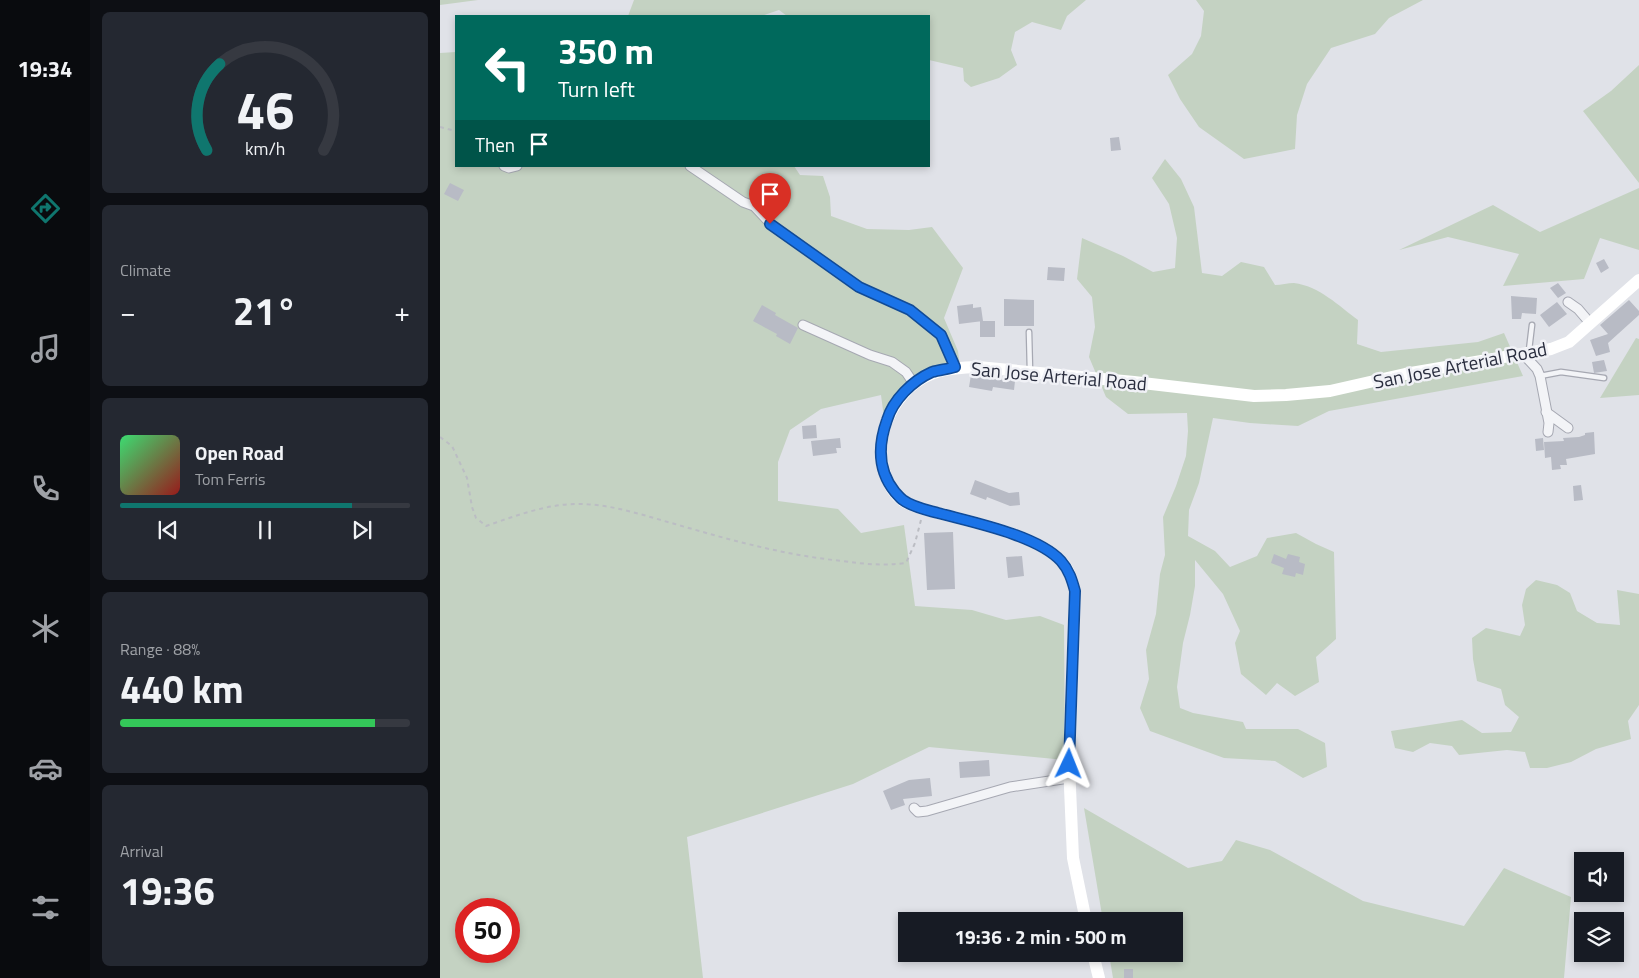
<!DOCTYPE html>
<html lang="en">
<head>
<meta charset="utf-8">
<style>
	body { margin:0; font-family:"Titillium Web",sans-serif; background:#242831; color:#f1f3f6; height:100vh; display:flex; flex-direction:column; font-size:19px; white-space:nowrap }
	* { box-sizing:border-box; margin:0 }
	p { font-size:16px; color:#9ea1a6 }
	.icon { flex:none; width:28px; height:28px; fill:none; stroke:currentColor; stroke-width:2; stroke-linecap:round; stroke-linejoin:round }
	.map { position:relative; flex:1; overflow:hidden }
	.sheet { display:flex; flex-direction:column; gap:12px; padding:12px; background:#0d0f14; width:350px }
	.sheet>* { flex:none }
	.guide { position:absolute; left:15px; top:15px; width:475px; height:152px; border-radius:0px; box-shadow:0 2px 8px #0003; background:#00695c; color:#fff; overflow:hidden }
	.tools { position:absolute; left:1134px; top:852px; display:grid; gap:10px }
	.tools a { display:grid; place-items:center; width:50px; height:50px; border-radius:0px; background:#171b24; box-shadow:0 2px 8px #0003; font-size:25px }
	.speed { position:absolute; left:15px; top:898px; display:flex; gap:10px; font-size:25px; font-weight:700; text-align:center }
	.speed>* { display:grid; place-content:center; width:65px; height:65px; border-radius:50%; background:#171b24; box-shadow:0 2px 8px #0003; line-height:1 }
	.speed .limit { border:8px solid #d22; background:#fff; color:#111 }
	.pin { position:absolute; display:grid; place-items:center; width:42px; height:42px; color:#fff; margin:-51px -21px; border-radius:50% 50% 50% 0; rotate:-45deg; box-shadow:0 0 5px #0007 }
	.pin .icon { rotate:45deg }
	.me { position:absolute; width:55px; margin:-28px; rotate:2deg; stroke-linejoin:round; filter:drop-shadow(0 0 4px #0008) }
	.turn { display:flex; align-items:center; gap:18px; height:105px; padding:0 20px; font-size:22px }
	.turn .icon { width:65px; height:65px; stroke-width:2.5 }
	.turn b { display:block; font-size:35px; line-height:42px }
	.then { display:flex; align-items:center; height:48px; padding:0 20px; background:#0003; gap:10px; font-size:19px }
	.big { font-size:38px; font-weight:700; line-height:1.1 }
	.sheet .card { flex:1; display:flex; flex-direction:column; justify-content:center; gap:8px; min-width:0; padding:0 18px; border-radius:8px; background:#242831 }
	.sheet .dial { align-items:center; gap:0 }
	.dial svg { height:130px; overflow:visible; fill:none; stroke:#363941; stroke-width:7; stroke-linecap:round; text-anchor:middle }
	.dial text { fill:#f1f3f6; stroke:none }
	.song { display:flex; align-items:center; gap:15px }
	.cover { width:60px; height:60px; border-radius:8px; background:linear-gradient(135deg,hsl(140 70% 55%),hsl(0 70% 35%)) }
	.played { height:5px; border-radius:2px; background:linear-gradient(90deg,#0f766e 80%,#363941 80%) }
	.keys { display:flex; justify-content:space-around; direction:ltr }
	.heat { display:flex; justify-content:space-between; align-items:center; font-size:28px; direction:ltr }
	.charge { height:8px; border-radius:4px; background:linear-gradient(90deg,#34c759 88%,#363941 0) }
	.trip { position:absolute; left:458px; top:912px; width:285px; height:50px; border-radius:0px; background:#171b24; box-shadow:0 2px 8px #0003; font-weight:700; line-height:50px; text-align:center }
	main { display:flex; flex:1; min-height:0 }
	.dock { display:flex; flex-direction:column; width:90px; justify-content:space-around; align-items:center; background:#090b0e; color:#9ea1a6 }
	.dock .icon { width:35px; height:35px }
	.dock .current { color:#0f766e }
	.dock b { font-size:22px; color:#f1f3f6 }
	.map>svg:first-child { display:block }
	.green { fill:#c4d2c2; fill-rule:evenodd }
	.building { fill:#b8bbc5 }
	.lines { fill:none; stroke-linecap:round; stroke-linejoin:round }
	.service-casing { stroke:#a6a8b2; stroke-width:7 }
	.minor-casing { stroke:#a6a8b2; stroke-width:11 }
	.path { stroke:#bbbdc3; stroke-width:2; stroke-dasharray:4 4; stroke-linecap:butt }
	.service { stroke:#f3f4f7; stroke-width:4.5 }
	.minor { stroke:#f3f4f7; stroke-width:9 }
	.secondary { stroke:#fff; stroke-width:12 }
	.route-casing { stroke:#114b97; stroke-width:12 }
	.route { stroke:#1a73e8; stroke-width:9 }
	.labels { text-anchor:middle; stroke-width:5; stroke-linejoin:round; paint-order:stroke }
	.street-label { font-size:19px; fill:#2a2e3f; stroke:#f0f1f6 }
</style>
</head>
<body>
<main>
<nav class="dock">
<b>19:34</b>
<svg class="icon current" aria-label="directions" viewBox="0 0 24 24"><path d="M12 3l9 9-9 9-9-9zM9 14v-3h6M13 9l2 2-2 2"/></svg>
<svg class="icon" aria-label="music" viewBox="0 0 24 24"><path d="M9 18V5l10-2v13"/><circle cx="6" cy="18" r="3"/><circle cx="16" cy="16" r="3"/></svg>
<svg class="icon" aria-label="phone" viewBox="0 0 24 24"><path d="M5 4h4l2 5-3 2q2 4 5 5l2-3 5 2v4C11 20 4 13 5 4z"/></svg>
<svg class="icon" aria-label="climate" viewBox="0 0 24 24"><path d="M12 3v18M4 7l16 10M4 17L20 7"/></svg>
<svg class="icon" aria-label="car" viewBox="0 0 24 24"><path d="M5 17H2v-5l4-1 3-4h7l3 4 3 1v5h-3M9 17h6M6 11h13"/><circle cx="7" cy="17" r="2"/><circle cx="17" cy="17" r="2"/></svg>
<svg class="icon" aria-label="filters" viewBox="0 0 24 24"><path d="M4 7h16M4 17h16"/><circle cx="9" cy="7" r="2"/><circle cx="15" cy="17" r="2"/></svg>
</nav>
<section class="sheet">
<div class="card dial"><svg viewBox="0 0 100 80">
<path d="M14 69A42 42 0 1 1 86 69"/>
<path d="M14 69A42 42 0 0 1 22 16" stroke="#0f766e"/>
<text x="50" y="56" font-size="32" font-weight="700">46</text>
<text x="50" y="72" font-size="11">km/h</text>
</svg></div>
<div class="card"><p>Climate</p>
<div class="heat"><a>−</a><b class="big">21°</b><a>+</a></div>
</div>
<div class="card">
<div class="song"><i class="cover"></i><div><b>Open Road</b><p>Tom Ferris</p></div></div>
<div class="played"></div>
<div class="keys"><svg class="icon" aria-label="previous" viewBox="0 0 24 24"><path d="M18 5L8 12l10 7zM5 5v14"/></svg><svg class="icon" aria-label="pause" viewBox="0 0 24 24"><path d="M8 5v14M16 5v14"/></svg><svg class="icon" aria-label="next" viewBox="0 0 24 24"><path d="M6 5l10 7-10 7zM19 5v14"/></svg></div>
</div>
<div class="card"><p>Range · 88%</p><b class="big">440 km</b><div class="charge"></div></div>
<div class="card"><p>Arrival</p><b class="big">19:36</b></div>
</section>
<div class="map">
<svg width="1199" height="978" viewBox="0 0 1199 978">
	<rect width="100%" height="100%" fill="#e0e2e8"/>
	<path class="green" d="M 0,0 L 38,0 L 0,5 Z
		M 194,0 L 646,0 L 627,16 L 621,30 L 592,22 L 575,32 L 571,50 L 577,65 L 559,78 L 531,87 L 524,81 L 523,68 L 489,60 L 489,16 L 347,16 L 339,10 L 321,16 L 188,16 Z
		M 756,0 L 983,0 L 949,18 L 935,34 L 891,48 L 867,84 L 857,115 L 855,149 L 804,159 L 759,127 L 740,99 L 728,75 L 752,54 L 761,36 L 764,11 Z
		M 16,52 L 16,166 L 354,166 L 360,175 L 383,176 L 390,197 L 391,216 L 427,229 L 469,230 L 492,227 L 523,268 L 504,318 L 518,351 L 520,367 L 474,384 L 445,425 L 441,395 L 381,409 L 350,430 L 338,462 L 338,501 L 398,509 L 421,533 L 464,525 L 475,606 L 532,610 L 566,620 L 600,616 L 624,625 L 625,760 L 489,747 L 413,784 L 247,837 L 263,978 L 0,978 L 0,53 ZM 26,909 L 69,909 L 69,951 L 26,951 Z
		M 1199,65 L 1199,183 L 1143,111 L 1171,91 Z
		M 725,159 L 741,179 L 754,207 L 762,273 L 782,276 L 801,262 L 824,267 L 835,285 C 841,285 848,283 854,283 C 879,286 899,306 918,320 L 917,344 L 941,352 L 1038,342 L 1064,333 L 1083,376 L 889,411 L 858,426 L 810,423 L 773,418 L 759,483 L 749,510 L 748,536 L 775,551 L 790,567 L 817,556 L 827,538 L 856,533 L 876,544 L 894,552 L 896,639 L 876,657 L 879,682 L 855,696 L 837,683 L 826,695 L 801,674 L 795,643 L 800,631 L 783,594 L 755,560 L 755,586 L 750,615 L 743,643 L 737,687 L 740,708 L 753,713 L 803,722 L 806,729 L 858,729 L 885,743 L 887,767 L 863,778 L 835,761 L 784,758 L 710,731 L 700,708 L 709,679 L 706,650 L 716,614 L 720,574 L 725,555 L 723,517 L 736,486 L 746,456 L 748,431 L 747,413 L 688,414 L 666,397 L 649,357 L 655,327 L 652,297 L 637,279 L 642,238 L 683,256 L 713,272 L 735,268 L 737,238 L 729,204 L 712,178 Z
		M 1199,188 L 1199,250 L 1160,238 L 1144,279 L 1063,286 L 1079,254 L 1008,237 L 959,250 L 1053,205 L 1100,232 Z
		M 1196,338 L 1199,339 L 1199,395 L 1160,398 Z
		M 1096,580 L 1117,585 L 1130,593 L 1137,611 L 1157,623 L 1180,625 L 1177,590 L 1199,594 L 1199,705 L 1188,721 L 1191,739 L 1156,749 L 1131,762 L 1107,768 L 1090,768 L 1085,752 L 1067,750 L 1019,755 L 1012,746 L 990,743 L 973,752 L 955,748 L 951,731 L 1022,720 L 1042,733 L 1071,732 L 1079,717 L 1065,705 L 1061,689 L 1037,681 L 1033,659 L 1032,638 L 1046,628 L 1080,636 L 1085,625 L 1082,605 L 1086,589 Z
		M 644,808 L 748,868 L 782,861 L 796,840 L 830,850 L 923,901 L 1024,926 L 1064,868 L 1131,897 L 1124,978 L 673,978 L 669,954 L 734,954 L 734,921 L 663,921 Z"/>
	<path class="building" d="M 679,137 L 681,150 L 671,151 L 670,138 Z
		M 10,183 L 24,190 L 18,201 L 4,194 Z
		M 1164,259 L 1169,268 L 1161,273 L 1156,263 Z
		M 608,267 L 625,268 L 624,281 L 607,280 Z
		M 1118,283 L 1126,293 L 1118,298 L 1110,288 Z
		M 1071,296 L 1097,298 L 1096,314 L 1082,313 L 1081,319 L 1072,319 Z
		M 564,299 L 594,300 L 594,326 L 564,326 Z
		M 1189,300 L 1199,311 L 1199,315 L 1168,343 L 1170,352 L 1156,356 L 1150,340 L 1168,334 L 1160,325 Z
		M 1117,302 L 1127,314 L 1109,327 L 1100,315 Z
		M 533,304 L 533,308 L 541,307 L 543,321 L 519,324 L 517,306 Z
		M 322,305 L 336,313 L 335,315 L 358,328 L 350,344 L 336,336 L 337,334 L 313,321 Z
		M 540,321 L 555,321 L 555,337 L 540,337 Z
		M 1164,360 L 1167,371 L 1154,373 L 1152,362 Z
		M 531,375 L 555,377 L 554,379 L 575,381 L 574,390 L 553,387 L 552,391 L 529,387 Z
		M 376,425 L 377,438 L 363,439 L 362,426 Z
		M 1154,432 L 1155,454 L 1126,459 L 1127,465 L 1120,465 L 1121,469 L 1112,470 L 1111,457 L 1105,458 L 1104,442 L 1124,441 L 1123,438 L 1139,437 L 1145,435 L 1145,433 Z
		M 400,438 L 401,448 L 396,448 L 397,453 L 373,456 L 371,441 Z
		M 1103,438 L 1104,450 L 1096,451 L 1095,439 Z
		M 535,480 L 569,493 L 579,492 L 580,505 L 570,506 L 547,497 L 546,500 L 530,494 Z
		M 1141,485 L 1143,500 L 1134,501 L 1133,486 Z
		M 513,532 L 515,589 L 487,590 L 484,533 Z
		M 834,554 L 846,559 L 848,554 L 860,557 L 859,562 L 865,564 L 863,575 L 856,573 L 855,577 L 842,574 L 844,568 L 831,563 Z
		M 582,556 L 584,576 L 568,578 L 566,557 Z
		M 549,760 L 550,776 L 520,778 L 519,762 Z
		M 490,778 L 492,796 L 463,799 L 465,805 L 451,810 L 443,791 L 469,780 Z
		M 684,969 L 693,969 L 693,978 L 684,978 Z"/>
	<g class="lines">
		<g class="service-casing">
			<path id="service" d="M 589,332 L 590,371
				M 1089,350 L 1092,325
				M 1100,376 L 1121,372 L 1164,378"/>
		</g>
		<g class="minor-casing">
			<path id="minor" d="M 64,166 L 69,168 L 77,166
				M 250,166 L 303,202 L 314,206 L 331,224 L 419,287 L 470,310 L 501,335 L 515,367
				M 1128,302 L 1138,309 L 1150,323
				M 363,325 L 430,355 L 452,362 L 466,372 L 474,384
				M 1084,355 L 1097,369 L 1100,376 L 1109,423 L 1108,432
				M 1106,412 L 1128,428
				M 474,808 L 478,812 L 487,811 L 570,787 L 629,778"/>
		</g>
		<path class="path" d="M 0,127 L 16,131
			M 0,437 L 12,446 L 27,478 L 32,507 L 36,518 L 46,526 C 75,516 104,505 134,504 C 169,503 202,515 235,524 C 290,540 344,555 402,561 C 425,564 442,566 466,563 L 475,543 L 481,520"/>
		<use href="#service" class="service"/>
		<use href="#minor" class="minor"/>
		<path class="secondary" d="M 646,921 L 633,858 L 629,764 L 635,591 C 632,580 629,569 621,561 C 597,535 531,522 498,513 C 487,510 472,507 462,500 C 448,489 441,467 441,450 C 442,426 451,406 468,389 C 489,369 510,368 538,367 L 694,382 L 814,396 L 846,395 L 890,391 L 965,374 L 1111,349 L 1129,342 L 1199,280
			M 653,954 L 659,978"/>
	</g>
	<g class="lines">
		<g class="route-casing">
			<path id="route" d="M 330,224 L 419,287 L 470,310 L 501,335 L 515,367 C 508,369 499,370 492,372 C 472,381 453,400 447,420 C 438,445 438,471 455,492 C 457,494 460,498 463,500 C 472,507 487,510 498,513 C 531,522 597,535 621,561 C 629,570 632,580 635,591 L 629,764"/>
		</g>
		<use href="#route" class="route"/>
	</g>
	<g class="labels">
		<g class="street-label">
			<text transform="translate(1020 365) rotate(-11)" y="7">San Jose Arterial Road</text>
			<text transform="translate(619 376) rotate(5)" y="7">San Jose Arterial Road</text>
		</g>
	</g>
</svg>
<div class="tools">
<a><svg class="icon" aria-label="sound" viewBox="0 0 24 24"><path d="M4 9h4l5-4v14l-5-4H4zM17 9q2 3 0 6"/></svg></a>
<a><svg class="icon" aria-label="layers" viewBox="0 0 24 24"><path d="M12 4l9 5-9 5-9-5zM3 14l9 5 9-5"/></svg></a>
</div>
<div class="speed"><div class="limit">50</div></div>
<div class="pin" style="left:330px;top:224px;background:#d93025"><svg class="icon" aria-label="arrive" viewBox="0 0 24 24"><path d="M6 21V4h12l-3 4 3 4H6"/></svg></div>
<svg class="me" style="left:629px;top:764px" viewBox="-20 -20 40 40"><path d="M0-17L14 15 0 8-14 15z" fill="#1a73e8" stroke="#fff" stroke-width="4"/></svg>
<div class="trip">19:36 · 2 min · 500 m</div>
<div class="guide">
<div class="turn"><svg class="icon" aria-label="left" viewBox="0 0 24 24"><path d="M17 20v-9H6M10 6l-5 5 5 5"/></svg><div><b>350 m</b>Turn left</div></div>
<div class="then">Then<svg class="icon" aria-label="arrive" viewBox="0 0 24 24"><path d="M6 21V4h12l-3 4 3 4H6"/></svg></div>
</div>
</div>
</main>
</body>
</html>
